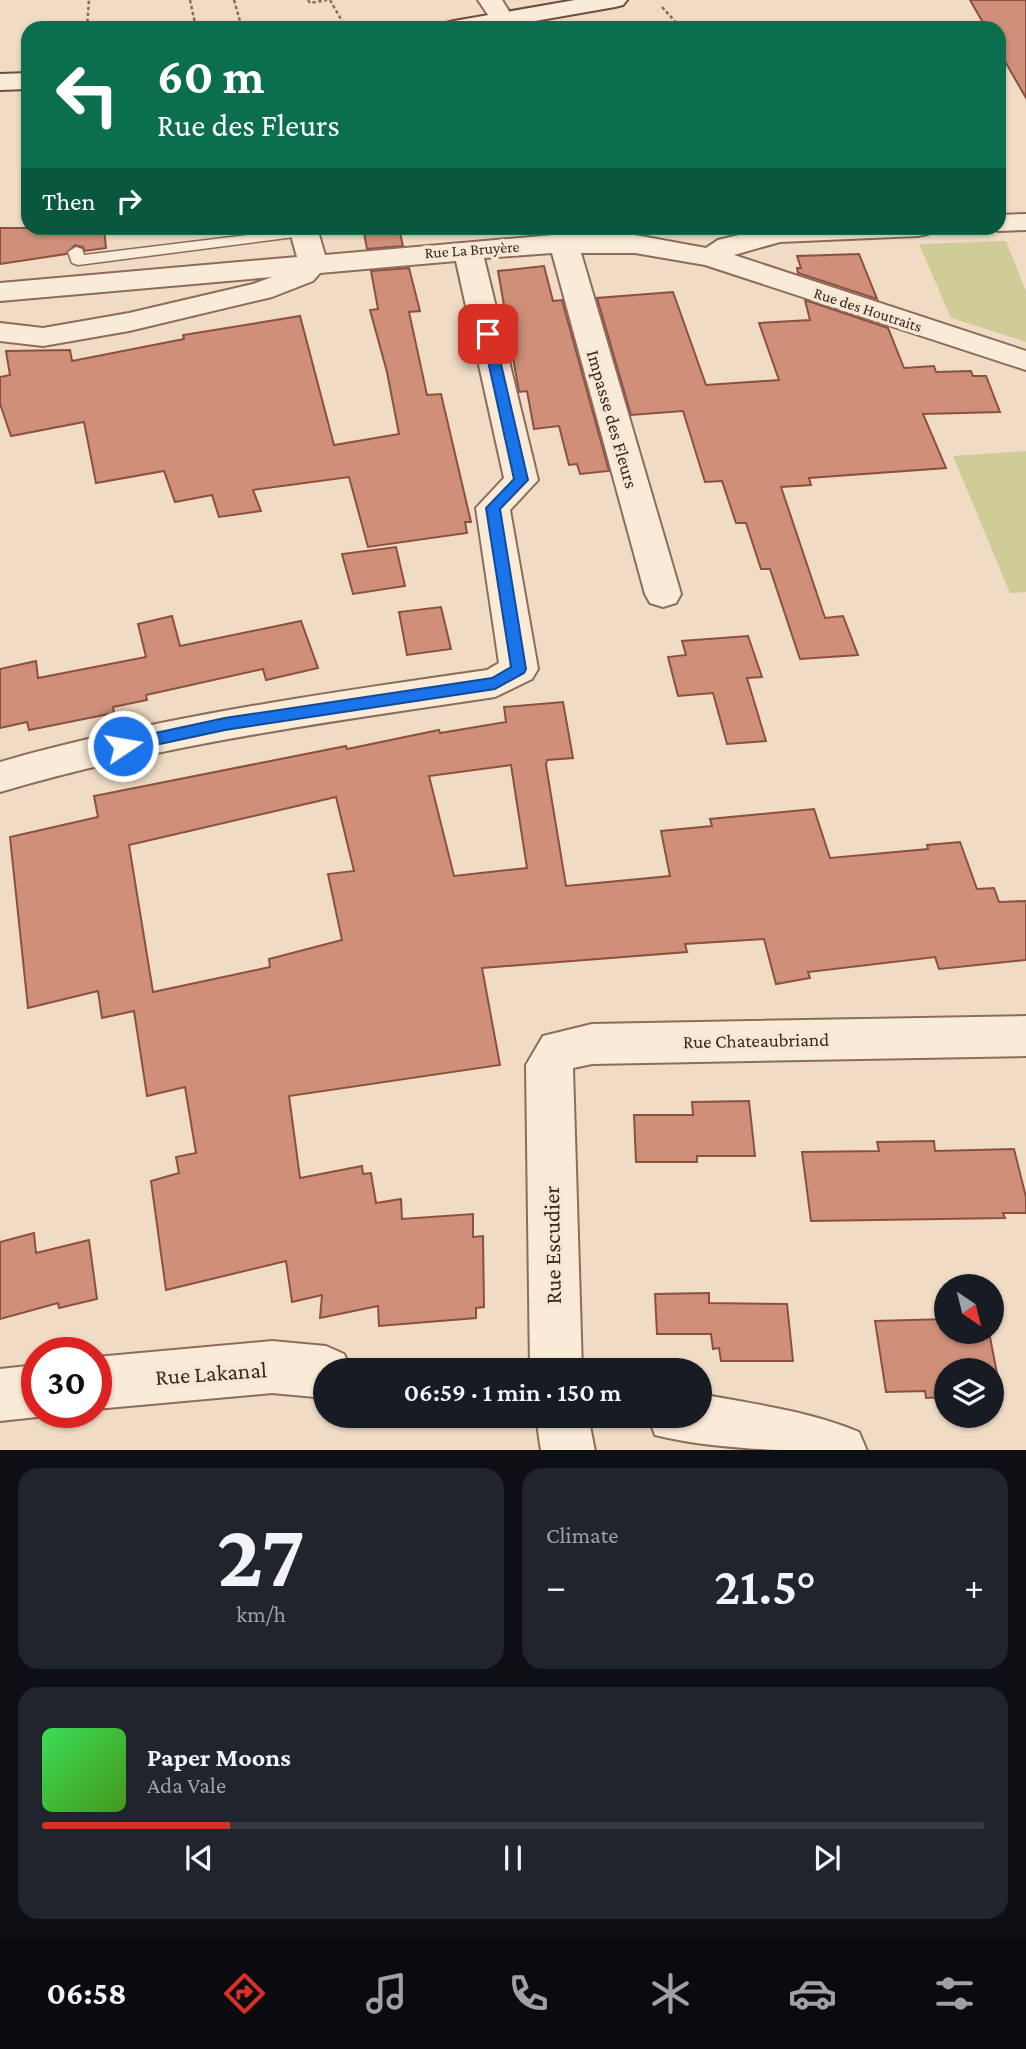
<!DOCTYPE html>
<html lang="en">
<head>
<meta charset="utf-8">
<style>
	body { margin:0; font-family:"Crimson Pro",serif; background:#20242c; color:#f1f3f6; height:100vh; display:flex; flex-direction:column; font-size:26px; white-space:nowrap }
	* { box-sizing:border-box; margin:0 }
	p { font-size:23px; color:#9ea1a6 }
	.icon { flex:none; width:38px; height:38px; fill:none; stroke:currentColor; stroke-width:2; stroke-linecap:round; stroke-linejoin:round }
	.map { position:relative; height:1450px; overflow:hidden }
	.side { display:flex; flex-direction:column; gap:18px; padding:18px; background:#0d0f14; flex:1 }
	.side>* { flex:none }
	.top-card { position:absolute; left:21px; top:21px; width:985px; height:214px; border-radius:21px; box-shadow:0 2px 5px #0004; background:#0b6e4f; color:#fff; overflow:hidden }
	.needle { width:46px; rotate:145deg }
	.fabs { position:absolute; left:934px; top:1274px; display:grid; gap:14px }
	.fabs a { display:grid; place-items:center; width:70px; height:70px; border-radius:50%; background:#171b24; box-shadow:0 2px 5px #0004; font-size:35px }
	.speed { position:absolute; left:21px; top:1337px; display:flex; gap:14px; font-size:35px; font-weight:700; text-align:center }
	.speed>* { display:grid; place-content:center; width:91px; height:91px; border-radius:50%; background:#171b24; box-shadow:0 2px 5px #0004; line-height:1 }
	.speed .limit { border:10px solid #d22; background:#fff; color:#111 }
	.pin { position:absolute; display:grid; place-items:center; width:60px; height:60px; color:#fff; margin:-30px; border-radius:14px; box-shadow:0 4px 10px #0006 }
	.me { position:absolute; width:77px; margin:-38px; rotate:78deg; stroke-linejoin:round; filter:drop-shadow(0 0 5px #0008) }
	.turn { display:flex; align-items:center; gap:24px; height:147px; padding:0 21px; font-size:32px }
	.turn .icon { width:91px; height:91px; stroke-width:2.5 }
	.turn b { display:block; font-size:49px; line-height:60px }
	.then { display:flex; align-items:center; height:66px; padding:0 21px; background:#0003; gap:14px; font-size:26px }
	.big { font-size:52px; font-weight:600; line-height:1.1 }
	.side .widget { flex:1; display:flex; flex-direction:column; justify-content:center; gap:10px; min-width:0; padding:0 24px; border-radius:21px; background:#20242c }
	.side .dial { align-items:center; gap:0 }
	.dial b { font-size:91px; line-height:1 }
	.song { display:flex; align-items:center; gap:21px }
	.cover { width:84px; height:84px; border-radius:10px; background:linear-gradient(135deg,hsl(130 70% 55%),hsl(100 70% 35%)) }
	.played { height:7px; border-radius:4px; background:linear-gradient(90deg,#d93025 20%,#363941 20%) }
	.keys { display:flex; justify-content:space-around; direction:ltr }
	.heat { display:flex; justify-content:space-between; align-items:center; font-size:38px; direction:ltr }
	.side .tiles { flex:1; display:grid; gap:18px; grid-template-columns:1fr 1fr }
	.widget:last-child { grid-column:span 2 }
	.trip { position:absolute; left:313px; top:1358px; width:399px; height:70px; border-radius:35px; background:#171b24; box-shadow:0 2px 5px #0004; font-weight:600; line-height:70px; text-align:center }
	.tabs { display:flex; height:112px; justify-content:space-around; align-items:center; background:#090b0e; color:#9ea1a6 }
	.tabs .icon { width:49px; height:49px }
	.tabs .selected { color:#d93025 }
	.tabs b { font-size:32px; color:#f1f3f6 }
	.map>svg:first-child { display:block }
	.green { fill:#cfcc98 }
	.building { fill:#cf8f79; stroke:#8c503f; stroke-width:2; fill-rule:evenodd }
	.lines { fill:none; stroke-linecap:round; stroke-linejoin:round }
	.lane-casing { stroke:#8c6c5a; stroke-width:3 }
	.street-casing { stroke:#8c6c5a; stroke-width:4 }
	.secondary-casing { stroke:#6d4d3d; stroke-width:4 }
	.path { stroke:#8c6c5a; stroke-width:2.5; stroke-dasharray:3.5 2.5; stroke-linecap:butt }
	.lane { fill:#faead8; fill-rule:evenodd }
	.street { fill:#faead8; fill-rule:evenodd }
	.secondary { fill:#faead8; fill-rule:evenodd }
	.route { fill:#1a73e8; stroke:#114b97; stroke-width:2 }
	.labels { text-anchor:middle; stroke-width:7; stroke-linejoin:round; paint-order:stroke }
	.far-street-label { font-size:16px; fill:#3b281e; stroke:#f7e7d5 }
	.street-label { font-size:19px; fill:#3b281e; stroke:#f7e7d5 }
	.near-street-label { font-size:23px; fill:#3b281e; stroke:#f7e7d5 }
</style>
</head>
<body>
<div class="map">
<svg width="1026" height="1451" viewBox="0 0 1026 1451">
	<rect width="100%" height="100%" fill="#f0dcc5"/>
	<path class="green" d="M 1006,241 L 1026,292 L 1026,342 L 951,318 L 919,244 Z
		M 1026,451 L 1026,592 L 1010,593 L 953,456 Z"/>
	<path class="building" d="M 970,0 L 1026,0 L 1026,98 L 999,51 L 999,28 L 986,28 Z
		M 0,228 L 104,228 L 106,248 L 85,251 L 83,247 L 75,245 L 66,254 L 0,264 Z
		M 363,228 L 399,228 L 403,246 L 367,249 Z
		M 859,254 L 877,299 L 798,273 L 797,268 L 801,268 L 797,256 Z
		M 544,266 L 553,301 L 562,300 L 609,471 L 580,474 L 577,464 L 569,465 L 559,426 L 534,429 L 527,391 L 519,392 L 498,271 Z
		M 409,268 L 420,311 L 409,312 L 427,395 L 441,394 L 471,522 L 465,522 L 467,533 L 368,547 L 349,477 L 253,490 L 261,511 L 219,517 L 212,495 L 175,502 L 164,471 L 96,483 L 84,422 L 11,436 L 0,404 L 0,377 L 10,375 L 6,351 L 70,350 L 72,361 L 184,339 L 183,335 L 300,316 L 334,445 L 399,434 L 387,372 L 370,310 L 378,309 L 371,271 Z
		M 673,292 L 706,385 L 779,380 L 759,323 L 810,320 L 805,300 L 888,328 L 904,368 L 934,366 L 936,372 L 971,371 L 973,376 L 986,376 L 1000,412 L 923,414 L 946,468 L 809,478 L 811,485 L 781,487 L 825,618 L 843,616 L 858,655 L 800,659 L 770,569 L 761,569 L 746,523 L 736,523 L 722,481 L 705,482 L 683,411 L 631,415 L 597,298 Z
		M 396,547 L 405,586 L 353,594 L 342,554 Z
		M 441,607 L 451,649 L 407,655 L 399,612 Z
		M 172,616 L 180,646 L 301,621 L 318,668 L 266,680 L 263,669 L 146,695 L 147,700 L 113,707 L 114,713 L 29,730 L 27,722 L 0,728 L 0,669 L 36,661 L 38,678 L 146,657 L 138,624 Z
		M 748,636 L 762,677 L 747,678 L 766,741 L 727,744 L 713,693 L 678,696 L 668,657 L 686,655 L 682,641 Z
		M 563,702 L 573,758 L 547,760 L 546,765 L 566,886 L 670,876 L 661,831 L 712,826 L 710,819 L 814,809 L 830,858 L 928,849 L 927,845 L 960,842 L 977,889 L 994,888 L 999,902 L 1026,901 L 1026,960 L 939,969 L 935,957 L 808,972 L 810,978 L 776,984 L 764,939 L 685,944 L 687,952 L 482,968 L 500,1065 L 289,1096 L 300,1178 L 362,1166 L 363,1174 L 371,1173 L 376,1203 L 401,1199 L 402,1219 L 473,1214 L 473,1237 L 483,1236 L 484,1307 L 476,1308 L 476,1318 L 379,1326 L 378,1306 L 320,1318 L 322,1295 L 292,1302 L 286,1261 L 166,1290 L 151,1181 L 179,1173 L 176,1157 L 196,1153 L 185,1087 L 147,1096 L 134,1011 L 102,1018 L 98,991 L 28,1008 L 10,837 L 98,817 L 94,796 L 346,746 L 347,749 L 439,730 L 440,733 L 506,722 L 504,707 ZM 511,765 L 527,868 L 454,876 L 429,776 ZM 336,797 L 354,871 L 328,874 L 342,940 L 269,959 L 270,967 L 153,992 L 129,845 Z
		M 749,1101 L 755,1156 L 697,1156 L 697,1162 L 636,1162 L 634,1115 L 693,1115 L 692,1102 Z
		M 934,1141 L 935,1151 L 1014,1149 L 1026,1197 L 1026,1213 L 1003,1213 L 1005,1218 L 811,1221 L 802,1152 L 879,1151 L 877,1142 Z
		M 34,1233 L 36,1253 L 89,1240 L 97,1299 L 59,1308 L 58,1303 L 0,1319 L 0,1242 Z
		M 709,1293 L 709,1303 L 787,1304 L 793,1361 L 721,1361 L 719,1348 L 713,1349 L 711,1334 L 657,1334 L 655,1294 Z
		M 947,1319 L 947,1332 L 989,1332 L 1001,1394 L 992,1395 L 992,1370 L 947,1370 L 947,1397 L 926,1398 L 925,1391 L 886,1392 L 875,1321 Z"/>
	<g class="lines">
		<g class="lane-casing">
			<path id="lane" d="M 304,228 L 310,229 L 310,235 L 78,265 L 72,263 L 68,252 L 76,247 L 82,249 L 84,255 Z"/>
		</g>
		<g class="street-casing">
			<path id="street" d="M 478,0 L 502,0 L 514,19 L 510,24 L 494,24 Z
				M 1026,214 L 1026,230 L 999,231 L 988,228 L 999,228 L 999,215 Z
				M 289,228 L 317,228 L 325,255 L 565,234 L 635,235 L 706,248 L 718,240 L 768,228 L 932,228 L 928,234 L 918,236 L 780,242 L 734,255 L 1026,351 L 1026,370 L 705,265 L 635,253 L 581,253 L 681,594 L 676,603 L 663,607 L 650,603 L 645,594 L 552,253 L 484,258 L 538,480 L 510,510 L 538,669 L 532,679 L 495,697 C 328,722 162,744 0,792 L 0,762 C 160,716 323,694 487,670 L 499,663 L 476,508 L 504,478 L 456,261 L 320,273 L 313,281 L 272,297 L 129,331 L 43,346 L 0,341 L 0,323 L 43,328 L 129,313 L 253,284 L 272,277 L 0,301 L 0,283 L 297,257 Z
				M 1026,1016 L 1026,1056 L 592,1064 L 573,1068 L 582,1370 L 530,1370 L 526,1065 L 543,1036 L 592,1024 Z
				M 272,1341 L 326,1346 L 344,1354 L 351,1370 L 326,1370 L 326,1398 L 272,1393 L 96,1409 L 96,1357 Z
				M 37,1365 L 37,1412 L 49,1412 L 37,1417 L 0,1421 L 0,1369 Z
				M 700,1394 C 753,1404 809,1411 859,1432 L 867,1451 C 798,1451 720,1451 655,1435 L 648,1416 L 700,1416 Z
				M 536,1416 L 588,1416 L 595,1451 L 541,1451 Z"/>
		</g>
		<g class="secondary-casing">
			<path id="secondary" d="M 575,0 L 627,0 L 623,5 L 615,7 L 495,28 L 442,28 L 446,23 L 454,21 Z
				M 28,73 L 28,89 L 0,90 L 0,74 Z"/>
		</g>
		<path class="path" d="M 190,0 L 196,28
			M 234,0 L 242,28
			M 308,0 L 310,3 L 327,0
			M 330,0 L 346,28
			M 662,7 L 681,28
			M 87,28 L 89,0"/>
		<use href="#lane" class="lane"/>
		<use href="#street" class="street"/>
		<use href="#secondary" class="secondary"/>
	</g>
	<path class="route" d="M 488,330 L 494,334 L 528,480 L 500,509 L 526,669 L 524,673 L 495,689 L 225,730 L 123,752 L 117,750 L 115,746 L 123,740 L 225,718 L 492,678 L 511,667 L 486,508 L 514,479 L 482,334 Z"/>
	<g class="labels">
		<g class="far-street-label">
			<text transform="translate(472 249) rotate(-4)" y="6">Rue La Bruyère</text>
			<text transform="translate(868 309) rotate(18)" y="6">Rue des Houtraits</text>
		</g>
		<g class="street-label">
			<text transform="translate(613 419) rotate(74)" y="7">Impasse des Fleurs</text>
			<text transform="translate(756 1040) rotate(-1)" y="7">Rue Chateaubriand</text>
		</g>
		<g class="near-street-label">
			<text transform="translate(552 1245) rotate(-91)" y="8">Rue Escudier</text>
			<text transform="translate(211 1373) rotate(-4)" y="8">Rue Lakanal</text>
		</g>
	</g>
</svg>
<div class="fabs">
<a><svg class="needle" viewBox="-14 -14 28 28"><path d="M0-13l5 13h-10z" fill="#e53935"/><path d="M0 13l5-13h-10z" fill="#9ea1a6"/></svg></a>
<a><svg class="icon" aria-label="layers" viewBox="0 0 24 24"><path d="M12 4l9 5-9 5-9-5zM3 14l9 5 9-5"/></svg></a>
</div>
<div class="speed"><div class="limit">30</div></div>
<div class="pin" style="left:488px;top:334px;background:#d93025"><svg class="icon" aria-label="arrive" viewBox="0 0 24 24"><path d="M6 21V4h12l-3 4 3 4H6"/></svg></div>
<svg class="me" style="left:123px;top:746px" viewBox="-20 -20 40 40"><circle r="17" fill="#1a73e8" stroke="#fff" stroke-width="3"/><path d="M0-11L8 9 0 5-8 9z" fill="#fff"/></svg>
<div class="trip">06:59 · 1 min · 150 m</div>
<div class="top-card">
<div class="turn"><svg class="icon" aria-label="left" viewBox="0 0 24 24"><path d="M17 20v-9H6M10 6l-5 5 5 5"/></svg><div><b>60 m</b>Rue des Fleurs</div></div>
<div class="then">Then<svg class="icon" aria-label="right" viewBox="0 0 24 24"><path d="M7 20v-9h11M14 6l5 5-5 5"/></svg></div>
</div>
</div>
<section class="side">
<div class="tiles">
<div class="widget dial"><b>27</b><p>km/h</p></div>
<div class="widget"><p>Climate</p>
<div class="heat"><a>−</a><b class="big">21.5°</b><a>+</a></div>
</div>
<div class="widget">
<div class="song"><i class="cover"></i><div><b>Paper Moons</b><p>Ada Vale</p></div></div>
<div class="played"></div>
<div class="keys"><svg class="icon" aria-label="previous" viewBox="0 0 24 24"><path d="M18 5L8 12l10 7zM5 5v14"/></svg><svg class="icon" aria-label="pause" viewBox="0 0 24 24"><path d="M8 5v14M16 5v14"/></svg><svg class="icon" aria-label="next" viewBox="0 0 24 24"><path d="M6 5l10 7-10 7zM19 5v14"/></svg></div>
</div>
</div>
</section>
<nav class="tabs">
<b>06:58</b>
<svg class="icon selected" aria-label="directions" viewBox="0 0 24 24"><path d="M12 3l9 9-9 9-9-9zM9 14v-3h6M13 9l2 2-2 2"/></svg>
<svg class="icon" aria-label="music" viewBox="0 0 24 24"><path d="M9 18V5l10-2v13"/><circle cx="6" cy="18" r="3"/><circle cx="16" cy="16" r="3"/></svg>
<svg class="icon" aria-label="phone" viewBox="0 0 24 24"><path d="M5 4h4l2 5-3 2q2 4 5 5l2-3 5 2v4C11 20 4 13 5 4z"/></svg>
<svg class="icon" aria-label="climate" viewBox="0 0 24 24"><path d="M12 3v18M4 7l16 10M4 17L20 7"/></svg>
<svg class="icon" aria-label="car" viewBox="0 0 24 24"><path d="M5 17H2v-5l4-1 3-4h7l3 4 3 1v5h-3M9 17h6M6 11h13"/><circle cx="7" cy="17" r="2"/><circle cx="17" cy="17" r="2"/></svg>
<svg class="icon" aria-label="filters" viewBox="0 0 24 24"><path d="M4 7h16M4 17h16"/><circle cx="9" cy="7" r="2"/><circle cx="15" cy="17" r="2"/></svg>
</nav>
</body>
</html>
